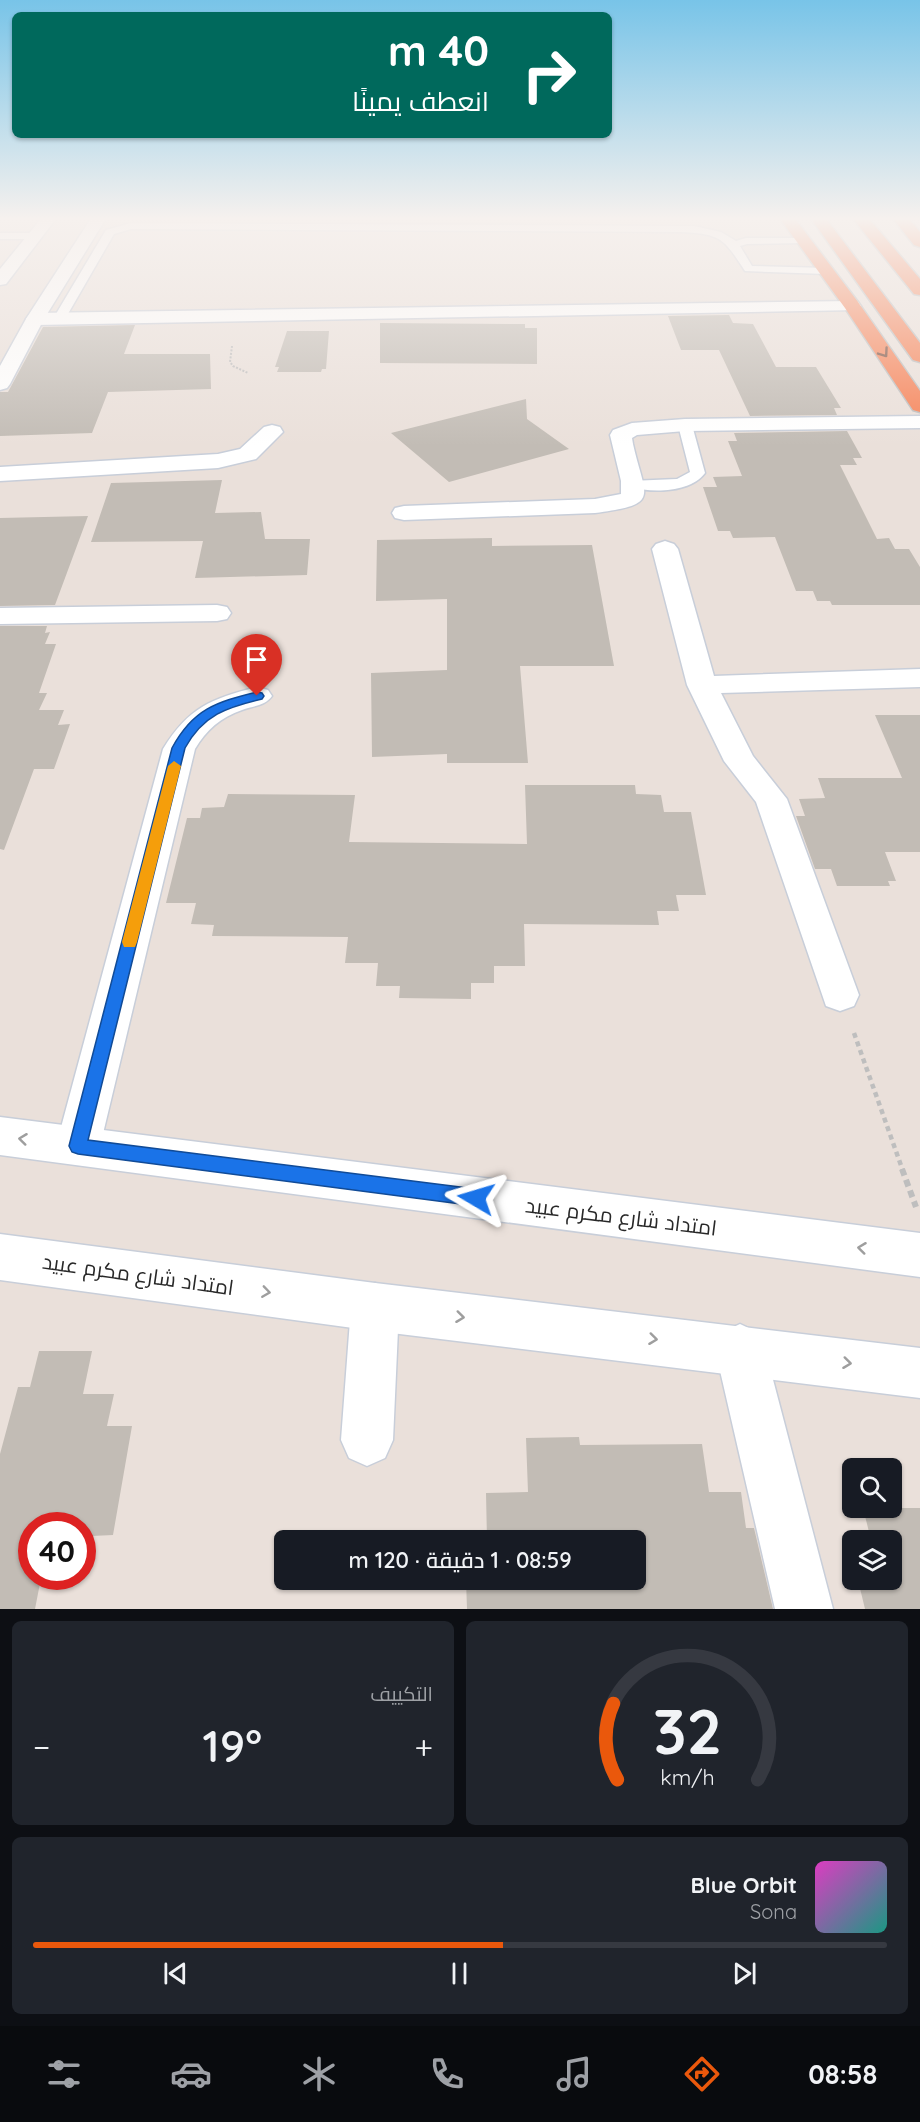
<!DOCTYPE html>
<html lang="ar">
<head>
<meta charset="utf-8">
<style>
	body { margin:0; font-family:Quicksand,Cairo,sans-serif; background:#20242c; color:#f1f3f6; direction:rtl; height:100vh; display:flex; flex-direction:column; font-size:22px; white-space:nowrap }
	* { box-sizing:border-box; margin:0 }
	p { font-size:20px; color:#9ea1a6 }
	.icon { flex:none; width:33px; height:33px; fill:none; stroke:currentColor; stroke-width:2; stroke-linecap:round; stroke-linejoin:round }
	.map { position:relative; height:1609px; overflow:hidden; direction:ltr }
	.details { display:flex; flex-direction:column; gap:12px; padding:12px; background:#0d0f14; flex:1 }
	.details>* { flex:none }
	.hud { position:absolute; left:12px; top:12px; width:600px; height:126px; border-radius:9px; box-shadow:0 2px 4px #0004; direction:rtl; background:#00695c; color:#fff; overflow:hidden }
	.tools { position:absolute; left:842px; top:1458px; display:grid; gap:12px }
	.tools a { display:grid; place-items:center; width:60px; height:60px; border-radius:9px; background:#171b24; box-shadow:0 2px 4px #0004; font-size:30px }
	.speed { position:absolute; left:18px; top:1512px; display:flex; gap:12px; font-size:30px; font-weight:700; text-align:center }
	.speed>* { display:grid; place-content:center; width:78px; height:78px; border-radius:50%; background:#171b24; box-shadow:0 2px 4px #0004; line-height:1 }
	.speed .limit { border:9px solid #d22; background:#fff; color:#111 }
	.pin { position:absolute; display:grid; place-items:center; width:51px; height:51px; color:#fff; margin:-62px -26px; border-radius:50% 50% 50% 0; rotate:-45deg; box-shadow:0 0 6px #0007 }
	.pin .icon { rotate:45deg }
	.me { position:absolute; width:66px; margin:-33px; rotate:277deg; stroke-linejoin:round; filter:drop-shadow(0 0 4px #0008) }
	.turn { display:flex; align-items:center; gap:21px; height:126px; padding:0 24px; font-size:27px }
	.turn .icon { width:78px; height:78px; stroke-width:2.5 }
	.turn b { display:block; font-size:42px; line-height:51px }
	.big { font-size:45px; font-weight:600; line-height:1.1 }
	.details .card { flex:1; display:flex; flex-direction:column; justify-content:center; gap:9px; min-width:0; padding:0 21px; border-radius:9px; background:#20242c }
	.details .dial { align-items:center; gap:0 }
	.dial svg { height:156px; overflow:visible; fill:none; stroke:#363941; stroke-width:7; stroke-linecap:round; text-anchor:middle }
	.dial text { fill:#f1f3f6; stroke:none }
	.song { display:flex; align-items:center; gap:18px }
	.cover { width:72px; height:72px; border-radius:9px; background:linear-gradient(135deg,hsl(310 70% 55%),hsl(170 70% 35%)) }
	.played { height:6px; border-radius:3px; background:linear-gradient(90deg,#ea580c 55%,#363941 55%) }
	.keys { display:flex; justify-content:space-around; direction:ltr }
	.heat { display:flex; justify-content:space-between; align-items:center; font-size:33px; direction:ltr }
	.details .tiles { flex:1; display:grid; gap:12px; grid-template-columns:1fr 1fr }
	.card:last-child { grid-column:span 2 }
	.trip { position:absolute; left:274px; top:1530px; width:372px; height:60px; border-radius:9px; background:#171b24; box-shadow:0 2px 4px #0004; font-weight:600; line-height:60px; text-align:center; direction:rtl }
	.tab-bar { display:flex; height:96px; justify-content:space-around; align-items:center; background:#090b0e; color:#9ea1a6 }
	.tab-bar .icon { width:42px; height:42px }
	.tab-bar .on { color:#ea580c }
	.tab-bar b { font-size:27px; color:#f1f3f6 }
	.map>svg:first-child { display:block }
	.building { fill:#c2bcb5; fill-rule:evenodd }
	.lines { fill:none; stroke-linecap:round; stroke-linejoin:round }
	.lane-casing { stroke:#c8ced9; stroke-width:3 }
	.street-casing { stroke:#c8ced9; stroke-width:3 }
	.secondary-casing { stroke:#c8ced9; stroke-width:3 }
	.highway-casing { stroke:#bebebe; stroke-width:3 }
	.path-far2 { stroke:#bebebe; stroke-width:2; stroke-dasharray:2 1.5; stroke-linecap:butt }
	.path-far1 { stroke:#bebebe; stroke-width:4.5; stroke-dasharray:5 4; stroke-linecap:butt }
	.path { stroke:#bebebe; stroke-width:6; stroke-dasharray:7 4.5; stroke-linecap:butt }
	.lane { fill:#fff; fill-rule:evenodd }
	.street { fill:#fff; fill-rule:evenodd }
	.secondary { fill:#fff; fill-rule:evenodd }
	.highway { fill:#f68358; fill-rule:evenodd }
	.oneway { stroke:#7a4c3b }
	.oneway2 { stroke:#9e9e9e }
	.route { fill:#1a73e8; stroke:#114b97; stroke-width:1.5 }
	.slow { fill:#f59e0b }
	.labels { text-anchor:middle; stroke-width:4.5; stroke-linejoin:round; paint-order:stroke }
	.near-street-label { font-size:21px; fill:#282828; stroke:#fff }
</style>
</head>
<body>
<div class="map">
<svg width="920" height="1609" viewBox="0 0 920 1609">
	<rect width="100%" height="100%" fill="#eae0da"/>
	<path class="building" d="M 729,315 L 733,323 L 753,324 L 776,367 L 816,367 L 841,408 L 834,408 L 837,415 L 750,416 L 719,350 L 681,350 L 668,316 Z
		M 380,323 L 525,324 L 525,328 L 537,328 L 537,364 L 380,363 Z
		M 135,325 L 124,354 L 210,354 L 211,389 L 108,392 L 92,433 L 0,436 L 0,392 L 8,392 L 43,327 Z
		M 287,331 L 329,331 L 326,369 L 322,369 L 321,372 L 277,372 L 279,367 L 275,367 Z
		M 526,399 L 527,419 L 569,449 L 449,482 L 391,433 Z
		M 847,431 L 862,458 L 853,458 L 857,465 L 840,465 L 877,539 L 889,538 L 895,549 L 909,549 L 920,567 L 920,605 L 832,605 L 830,601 L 817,601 L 813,591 L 796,591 L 775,537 L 733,538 L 730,531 L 718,531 L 703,487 L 717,487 L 713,477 L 742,476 L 728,441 L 737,441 L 734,433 Z
		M 222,480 L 215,513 L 261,512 L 265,539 L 310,539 L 307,575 L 195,578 L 203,541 L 91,542 L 111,483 Z
		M 88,516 L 55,605 L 0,606 L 0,518 Z
		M 492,538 L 492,546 L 592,545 L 614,666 L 520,666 L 528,763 L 447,763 L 447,754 L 372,757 L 371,673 L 447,670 L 447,599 L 376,601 L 377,540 Z
		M 0,626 L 47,626 L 45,633 L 50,632 L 45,644 L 56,644 L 39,693 L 47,693 L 39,710 L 64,710 L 58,725 L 70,724 L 54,769 L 34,769 L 4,850 L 0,849 Z
		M 875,715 L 920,715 L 920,852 L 885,852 L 896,881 L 888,881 L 890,886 L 837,886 L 831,869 L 815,869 L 796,816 L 805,816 L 799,799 L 825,798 L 818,778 L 902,778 Z
		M 525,785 L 635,785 L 636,794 L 661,795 L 664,812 L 691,812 L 706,895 L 676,895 L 679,911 L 657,911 L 659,925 L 524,924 L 525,966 L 494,966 L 494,983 L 471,983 L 471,999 L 399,998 L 400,986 L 376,986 L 378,963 L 345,963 L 348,937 L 212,936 L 214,925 L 191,924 L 196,903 L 166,903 L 187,818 L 200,818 L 202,808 L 224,807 L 228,794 L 355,795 L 349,842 L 527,844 Z
		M 39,1351 L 92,1351 L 83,1394 L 114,1394 L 107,1426 L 132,1426 L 113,1535 L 92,1536 L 85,1577 L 41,1578 L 35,1609 L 0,1609 L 0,1454 L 18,1387 L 30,1387 ZM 32,1526 L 82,1526 L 82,1576 L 32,1576 Z
		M 579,1437 L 580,1445 L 702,1444 L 709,1492 L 741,1492 L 746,1528 L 754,1528 L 773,1609 L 467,1609 L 466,1580 L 636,1580 L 636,1540 L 466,1540 L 487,1540 L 486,1493 L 528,1492 L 526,1438 Z
		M 863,1508 L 920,1508 L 920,1609 L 865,1609 L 858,1580 L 891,1580 L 891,1540 L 871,1540 Z"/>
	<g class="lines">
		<g class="lane-casing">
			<path id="lane" d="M 131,223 L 694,226 L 721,232 L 736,241 L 746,238 L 807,238 L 807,242 L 803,243 L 747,244 L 740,246 L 752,266 L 826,268 L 831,271 L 826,274 L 745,271 C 724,239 722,234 681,232 L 131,229 L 114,234 L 65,319 L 59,323 L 55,321 L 53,319 L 106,230 Z
				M 0,233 L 36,233 L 41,236 L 36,239 L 0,239 Z
				M 685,421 L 692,425 L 705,473 C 690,493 652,493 630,487 L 628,484 L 630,481 L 677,479 L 690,472 L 678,425 Z"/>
		</g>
		<g class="street-casing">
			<path id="street" d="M 852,301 L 858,302 L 861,306 L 858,310 L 35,325 L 29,323 L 26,319 L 29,315 L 35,313 Z
				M 920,416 L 920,428 L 685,431 L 637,435 L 632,438 L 633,444 C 645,498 662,504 595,513 L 404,520 L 395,518 L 392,513 L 395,508 L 404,506 L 595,499 L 621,494 L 621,481 L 610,435 L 613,430 L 632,423 L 685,419 Z
				M 272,425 L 280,427 L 283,432 L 256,459 L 218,468 L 0,481 L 0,467 L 218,454 L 240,449 L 264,427 Z
				M 665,541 L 674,544 L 678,549 L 714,676 L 920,669 L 920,687 L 721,693 L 753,756 L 787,799 L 859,995 L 854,1006 L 840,1011 L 826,1006 L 756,802 L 724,761 L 687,685 L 652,549 L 656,544 Z
				M 217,605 L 227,607 L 231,613 L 227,619 L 217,621 L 0,624 L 0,608 Z
				M 257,687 L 268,690 L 272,696 C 265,706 253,706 242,710 C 221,717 206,730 195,749 L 100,1146 L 93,1160 L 78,1165 L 63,1160 L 56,1146 L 163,749 C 189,707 211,699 257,687 Z
				M 375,1283 L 392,1290 L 399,1307 L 393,1440 L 385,1458 L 367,1466 L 349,1458 L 341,1440 L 351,1307 L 358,1290 Z
				M 740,1324 L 757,1332 L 765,1349 L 833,1609 L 775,1609 L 715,1349 L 723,1332 Z"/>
		</g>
		<g class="secondary-casing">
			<path id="secondary" d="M 40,220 L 55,220 L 6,284 L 0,285 L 0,269 Z
				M 90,220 L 105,220 L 44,319 L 10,384 L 7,388 L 0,390 L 0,366 L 26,319 Z
				M 0,1117 L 920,1233 L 920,1277 L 0,1155 Z
				M 0,1234 L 375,1283 L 920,1348 L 920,1398 L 375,1331 L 0,1280 Z"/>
		</g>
		<g class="highway-casing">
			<path id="highway" d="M 781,220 L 796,220 L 858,302 L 920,391 L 920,412 L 913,410 L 845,308 Z
				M 812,220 L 827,220 L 920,343 L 920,362 L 913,360 Z
				M 854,220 L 870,220 L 920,279 L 920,295 L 914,294 Z
				M 894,220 L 910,220 L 920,232 L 920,247 L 914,245 Z"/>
		</g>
		<path class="path-far2" d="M 232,346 L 230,362 L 233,366 L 248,373"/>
		<path class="path-far1" d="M 854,1033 L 903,1171"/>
		<path class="path" d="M 902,1169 L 916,1207"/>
		<use href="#lane" class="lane"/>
		<use href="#street" class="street"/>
		<use href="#secondary" class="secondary"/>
		<use href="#highway" class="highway"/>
	</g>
	<defs><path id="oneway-chevron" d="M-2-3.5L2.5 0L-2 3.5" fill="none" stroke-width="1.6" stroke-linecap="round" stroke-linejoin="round" transform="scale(1.5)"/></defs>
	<use class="oneway" href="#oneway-chevron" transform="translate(884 353) rotate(55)"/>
	<g class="oneway2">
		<use href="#oneway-chevron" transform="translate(23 1139) rotate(-173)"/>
		<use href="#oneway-chevron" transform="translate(862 1248) rotate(-173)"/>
		<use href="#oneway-chevron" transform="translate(266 1292) rotate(8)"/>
		<use href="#oneway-chevron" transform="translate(460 1317) rotate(7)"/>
		<use href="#oneway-chevron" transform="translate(653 1339) rotate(7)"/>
		<use href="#oneway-chevron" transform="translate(847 1363) rotate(7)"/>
	</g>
	<linearGradient id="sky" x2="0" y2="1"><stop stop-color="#78c4e8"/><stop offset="0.49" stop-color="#f6f1ee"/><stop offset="1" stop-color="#f6f1ee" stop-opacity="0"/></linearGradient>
	<rect width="920" height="446" fill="url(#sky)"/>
	<path class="route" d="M 257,692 L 262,693 L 264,696 L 262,699 C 227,707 203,715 185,748 L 88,1140 L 476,1189 L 482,1192 L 485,1198 L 482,1204 L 476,1206 L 78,1154 L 72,1152 L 69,1146 L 172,748 C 193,709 216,702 257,692 Z"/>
	<path class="slow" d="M 174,761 L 181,766 L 137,942 L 135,947 L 124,947 L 122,942 L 168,766 Z"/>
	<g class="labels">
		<g class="near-street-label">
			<text transform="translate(621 1217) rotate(7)" y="7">امتداد شارع مكرم عبيد</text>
			<text transform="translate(138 1275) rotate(8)" y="7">امتداد شارع مكرم عبيد</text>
		</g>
	</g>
</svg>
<div class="tools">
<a><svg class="icon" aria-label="search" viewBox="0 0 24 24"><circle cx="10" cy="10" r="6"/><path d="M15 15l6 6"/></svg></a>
<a><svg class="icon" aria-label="layers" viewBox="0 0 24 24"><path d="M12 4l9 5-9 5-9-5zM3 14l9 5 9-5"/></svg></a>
</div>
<div class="speed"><div class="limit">40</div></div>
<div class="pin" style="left:257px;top:696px;background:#d93025"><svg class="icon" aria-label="arrive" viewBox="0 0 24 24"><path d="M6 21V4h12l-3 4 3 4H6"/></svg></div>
<svg class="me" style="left:476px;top:1198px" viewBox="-20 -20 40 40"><path d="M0-17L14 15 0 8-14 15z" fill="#1a73e8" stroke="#fff" stroke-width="4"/></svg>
<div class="trip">08:59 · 1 دقيقة · 120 m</div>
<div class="hud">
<div class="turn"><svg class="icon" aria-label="right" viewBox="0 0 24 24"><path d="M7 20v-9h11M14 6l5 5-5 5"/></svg><div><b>40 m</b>انعطف يمينًا</div></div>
</div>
</div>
<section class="details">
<div class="tiles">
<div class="card dial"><svg viewBox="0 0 100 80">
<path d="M14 69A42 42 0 1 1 86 69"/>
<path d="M14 69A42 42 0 0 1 12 30" stroke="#ea580c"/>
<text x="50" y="56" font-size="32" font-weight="700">32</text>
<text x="50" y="72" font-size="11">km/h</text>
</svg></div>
<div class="card"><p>التكييف</p>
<div class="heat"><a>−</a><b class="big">19°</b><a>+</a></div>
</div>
<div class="card">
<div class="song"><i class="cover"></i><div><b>Blue Orbit</b><p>Sona</p></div></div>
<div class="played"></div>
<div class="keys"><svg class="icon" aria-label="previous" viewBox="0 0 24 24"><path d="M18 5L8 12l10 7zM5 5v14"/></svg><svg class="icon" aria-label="pause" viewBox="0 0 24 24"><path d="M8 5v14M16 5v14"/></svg><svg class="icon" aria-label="next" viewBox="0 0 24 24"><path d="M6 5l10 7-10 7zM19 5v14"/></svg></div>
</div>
</div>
</section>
<nav class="tab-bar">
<b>08:58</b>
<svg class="icon on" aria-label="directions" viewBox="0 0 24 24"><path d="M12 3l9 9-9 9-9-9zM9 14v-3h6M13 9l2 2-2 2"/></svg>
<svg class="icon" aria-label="music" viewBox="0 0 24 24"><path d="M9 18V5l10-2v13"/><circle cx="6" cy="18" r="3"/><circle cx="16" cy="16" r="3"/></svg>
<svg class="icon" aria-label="phone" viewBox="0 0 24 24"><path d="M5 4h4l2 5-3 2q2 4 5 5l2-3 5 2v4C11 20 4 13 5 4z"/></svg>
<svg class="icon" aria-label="climate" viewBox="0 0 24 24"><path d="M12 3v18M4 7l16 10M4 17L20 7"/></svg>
<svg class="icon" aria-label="car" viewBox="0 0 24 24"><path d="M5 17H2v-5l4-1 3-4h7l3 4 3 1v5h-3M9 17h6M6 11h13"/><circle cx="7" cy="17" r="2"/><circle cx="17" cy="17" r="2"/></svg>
<svg class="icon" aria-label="filters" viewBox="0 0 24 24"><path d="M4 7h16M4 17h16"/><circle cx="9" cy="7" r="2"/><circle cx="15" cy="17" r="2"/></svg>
</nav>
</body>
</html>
